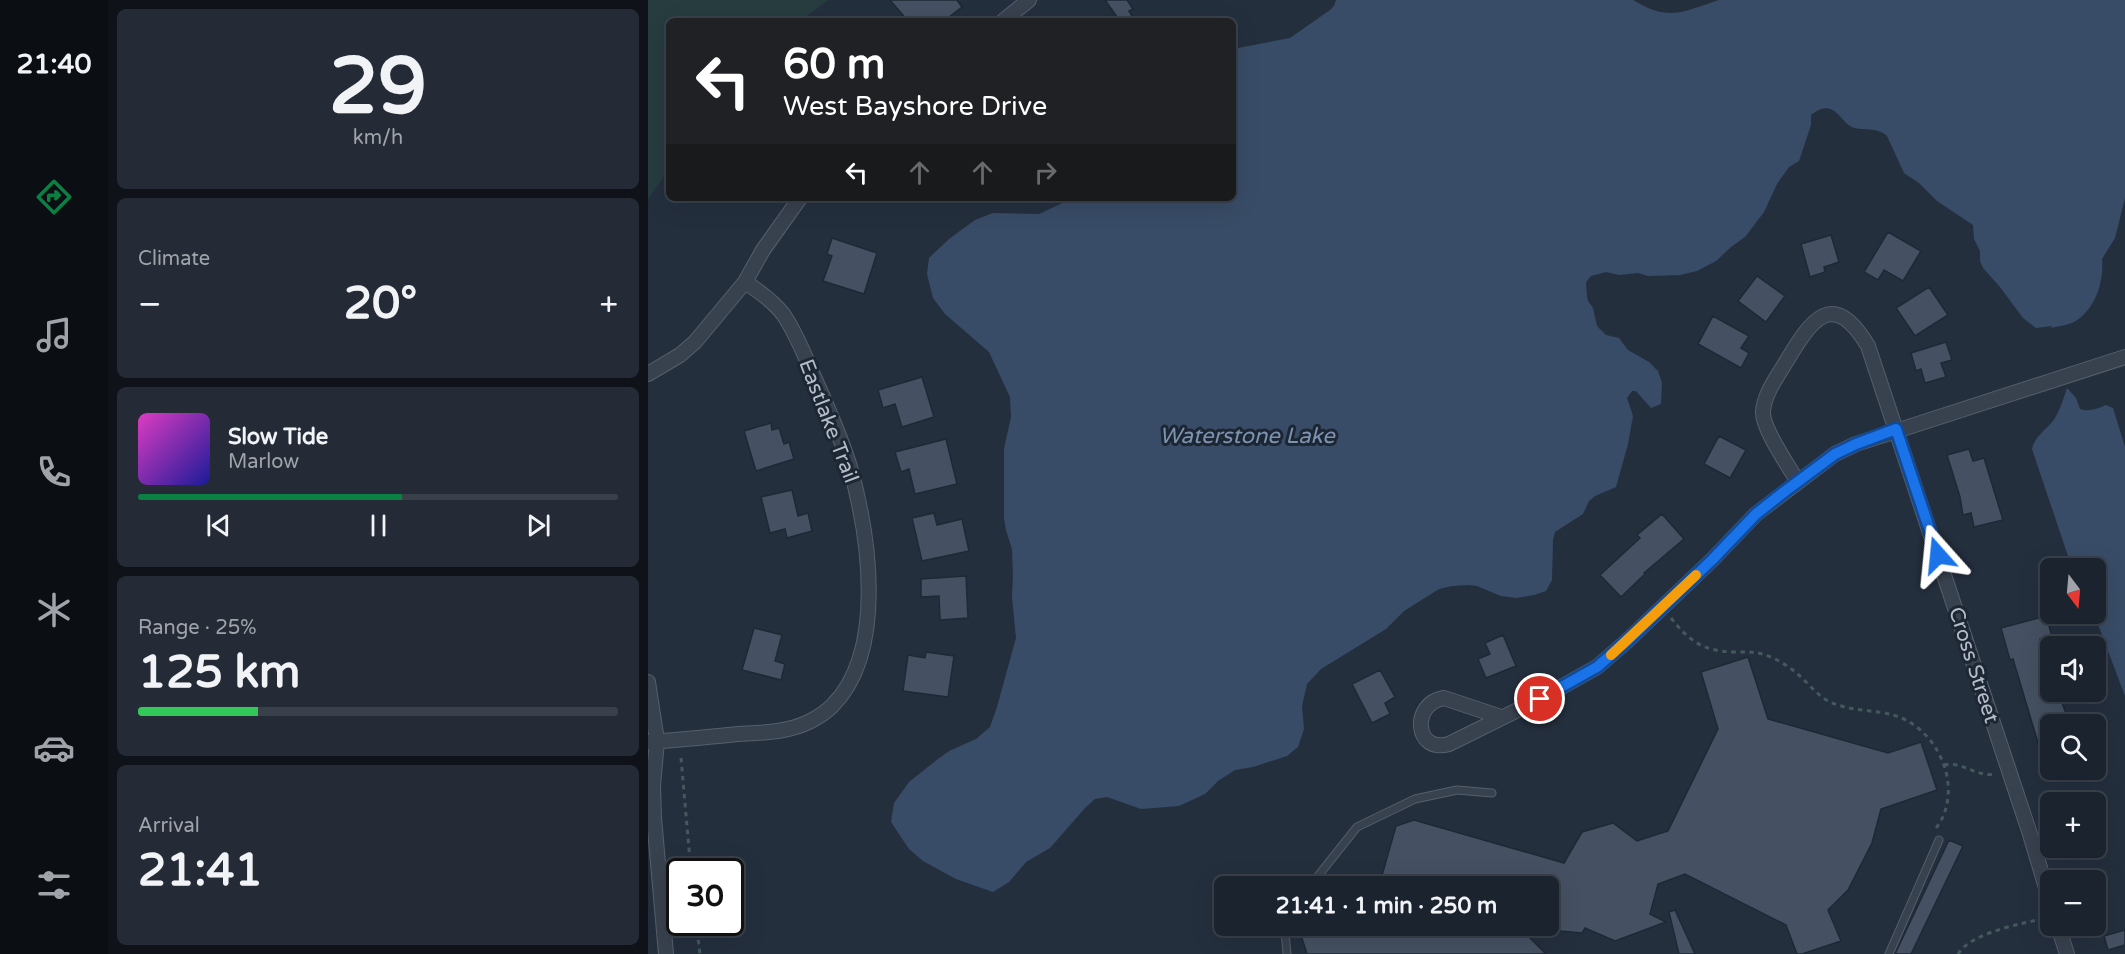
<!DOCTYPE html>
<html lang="en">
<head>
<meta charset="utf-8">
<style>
	body { margin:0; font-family:"Varela Round",sans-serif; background:#242b36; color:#f1f3f6; height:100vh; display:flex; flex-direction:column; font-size:22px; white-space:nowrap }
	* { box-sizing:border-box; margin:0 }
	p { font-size:20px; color:#a0a4aa }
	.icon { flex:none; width:33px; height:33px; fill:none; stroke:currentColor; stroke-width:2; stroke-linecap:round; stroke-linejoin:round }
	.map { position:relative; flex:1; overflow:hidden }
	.sheet { display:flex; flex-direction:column; gap:9px; padding:9px; background:#0f1319; width:540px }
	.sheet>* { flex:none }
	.top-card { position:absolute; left:18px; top:18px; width:570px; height:183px; border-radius:9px; box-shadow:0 6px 24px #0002,0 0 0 2px #39404a; background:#202124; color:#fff; overflow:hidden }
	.needle { width:39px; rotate:164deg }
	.tools { position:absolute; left:1392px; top:558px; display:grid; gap:12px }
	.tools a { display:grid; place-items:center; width:66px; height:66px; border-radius:9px; background:#1b232e; box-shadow:0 6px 24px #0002,0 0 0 2px #39404a; font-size:30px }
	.speed { position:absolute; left:18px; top:858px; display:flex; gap:12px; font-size:30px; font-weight:700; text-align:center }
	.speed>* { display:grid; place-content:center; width:78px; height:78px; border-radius:50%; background:#1b232e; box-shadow:0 6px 24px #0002,0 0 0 2px #39404a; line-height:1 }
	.speed .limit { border:3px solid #111; border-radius:9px; background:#fff; color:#111 }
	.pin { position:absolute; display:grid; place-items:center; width:51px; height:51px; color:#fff; margin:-26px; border:3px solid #fff; border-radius:50%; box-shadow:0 2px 6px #0007 }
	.me { position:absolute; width:66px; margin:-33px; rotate:342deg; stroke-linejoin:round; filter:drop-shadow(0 0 4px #0008) }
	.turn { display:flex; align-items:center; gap:21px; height:126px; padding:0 18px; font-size:27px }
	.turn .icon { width:78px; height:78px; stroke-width:2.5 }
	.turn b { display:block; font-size:42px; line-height:51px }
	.lanes { display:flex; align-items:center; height:57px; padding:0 18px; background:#0003; justify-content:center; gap:30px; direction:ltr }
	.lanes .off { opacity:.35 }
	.big { font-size:45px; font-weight:700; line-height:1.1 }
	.sheet .widget { flex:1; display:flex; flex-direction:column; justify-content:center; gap:9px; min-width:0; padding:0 21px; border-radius:9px; background:#242b36 }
	.sheet .dial { align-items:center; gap:0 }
	.dial b { font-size:78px; line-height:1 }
	.song { display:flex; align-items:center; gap:18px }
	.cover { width:72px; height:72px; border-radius:9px; background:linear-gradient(135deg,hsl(310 70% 55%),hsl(240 70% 35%)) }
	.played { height:6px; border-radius:3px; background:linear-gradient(90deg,#0b8043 55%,#39404a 55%) }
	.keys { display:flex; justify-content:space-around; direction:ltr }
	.heat { display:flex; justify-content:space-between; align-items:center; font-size:33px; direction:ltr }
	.charge { height:9px; border-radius:4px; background:linear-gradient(90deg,#34c759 25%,#39404a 0) }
	.trip { position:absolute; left:566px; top:876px; width:345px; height:60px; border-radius:9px; background:#1b232e; box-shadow:0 6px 24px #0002,0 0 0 2px #39404a; font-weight:700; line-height:60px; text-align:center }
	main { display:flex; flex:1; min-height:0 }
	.tab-bar { display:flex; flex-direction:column; width:108px; justify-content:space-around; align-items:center; background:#0b0e12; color:#a0a4aa }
	.tab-bar .icon { width:42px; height:42px }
	.tab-bar .active { color:#0b8043 }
	.tab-bar b { font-size:27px; color:#f1f3f6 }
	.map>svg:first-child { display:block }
	.green { fill:#263c3f }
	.water { fill:#394c67 }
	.building { fill:#455162; stroke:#1f2835; stroke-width:1.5 }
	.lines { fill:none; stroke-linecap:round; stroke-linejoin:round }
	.service-casing { stroke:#565f6c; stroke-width:9 }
	.minor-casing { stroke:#565f6c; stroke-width:16 }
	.path { stroke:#44595c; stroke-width:3; stroke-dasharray:4.5 4.5; stroke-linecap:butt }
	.service { stroke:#38414e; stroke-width:7 }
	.minor { stroke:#38414e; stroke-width:14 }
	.route-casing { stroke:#114b97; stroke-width:15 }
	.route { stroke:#1a73e8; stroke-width:10 }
	.slow { stroke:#f59e0b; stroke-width:10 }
	.labels { text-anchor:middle; stroke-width:6; stroke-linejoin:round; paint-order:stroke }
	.street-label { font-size:21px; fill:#b4bcc9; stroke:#1d2633 }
	.water-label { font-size:22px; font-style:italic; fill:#7c92b1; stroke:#1d2633 }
</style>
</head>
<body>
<main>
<nav class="tab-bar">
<b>21:40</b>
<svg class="icon active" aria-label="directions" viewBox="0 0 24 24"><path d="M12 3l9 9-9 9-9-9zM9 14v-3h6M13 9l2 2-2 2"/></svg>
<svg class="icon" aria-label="music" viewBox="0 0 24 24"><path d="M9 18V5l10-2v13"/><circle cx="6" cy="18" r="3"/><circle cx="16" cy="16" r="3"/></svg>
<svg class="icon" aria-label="phone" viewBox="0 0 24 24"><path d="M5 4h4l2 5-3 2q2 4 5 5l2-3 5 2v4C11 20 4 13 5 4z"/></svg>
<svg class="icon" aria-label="climate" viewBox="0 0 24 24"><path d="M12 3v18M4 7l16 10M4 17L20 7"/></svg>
<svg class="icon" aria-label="car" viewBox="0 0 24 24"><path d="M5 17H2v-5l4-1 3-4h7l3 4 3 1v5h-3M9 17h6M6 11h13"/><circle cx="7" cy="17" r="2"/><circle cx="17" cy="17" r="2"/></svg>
<svg class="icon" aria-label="filters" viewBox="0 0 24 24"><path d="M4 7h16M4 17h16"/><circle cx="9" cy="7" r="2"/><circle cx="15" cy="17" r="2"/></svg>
</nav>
<section class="sheet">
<div class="widget dial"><b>29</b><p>km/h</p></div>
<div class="widget"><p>Climate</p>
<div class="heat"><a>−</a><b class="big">20°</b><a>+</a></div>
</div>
<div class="widget">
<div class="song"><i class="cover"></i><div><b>Slow Tide</b><p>Marlow</p></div></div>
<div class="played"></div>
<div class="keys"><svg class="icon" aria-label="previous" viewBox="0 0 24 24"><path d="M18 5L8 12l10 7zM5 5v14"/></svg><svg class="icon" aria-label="pause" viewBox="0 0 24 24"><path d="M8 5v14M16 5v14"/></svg><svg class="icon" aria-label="next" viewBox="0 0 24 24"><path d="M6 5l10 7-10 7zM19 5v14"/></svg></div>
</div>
<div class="widget"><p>Range · 25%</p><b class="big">125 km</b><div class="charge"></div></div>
<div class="widget"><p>Arrival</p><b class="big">21:41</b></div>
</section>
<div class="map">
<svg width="1477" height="954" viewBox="0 0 1477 954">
	<rect width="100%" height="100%" fill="#242f3e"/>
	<path class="green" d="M 0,0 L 180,0 L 153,21 L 21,21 L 21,169 L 0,199 Z"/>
	<path class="water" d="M 688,0 L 985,0 C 1021,22 1034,12 1071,0 L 1477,0 L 1477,198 L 1467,238 L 1454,259 C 1456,281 1448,309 1426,322 C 1420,325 1411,326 1403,328 L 1404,326 L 1388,328 L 1375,318 L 1352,287 L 1335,268 L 1332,261 L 1332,251 L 1326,239 L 1325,225 L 1289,201 L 1271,183 L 1256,173 L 1239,136 C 1230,127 1218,131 1207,128 C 1192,125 1188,95 1163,115 L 1163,125 L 1151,161 L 1141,167 L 1129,184 L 1116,212 L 1097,237 L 1083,247 L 1068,261 L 1049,271 L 1032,275 L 1000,276 L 990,273 L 971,275 L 958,272 L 943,276 L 938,282 L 939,296 L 940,301 L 945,308 L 949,326 L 958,335 L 971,338 L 980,350 L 1001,362 L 1010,371 L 1014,383 L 1013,404 L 1003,408 L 988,391 L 984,391 L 979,398 L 985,416 L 980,444 L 968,487 L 947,496 L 941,501 L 935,514 L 907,532 L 905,540 L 904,580 L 898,591 L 886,595 L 869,598 L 853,596 L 829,586 L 822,585 L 804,586 L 791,589 L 756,611 L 738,629 L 673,669 L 659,684 L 654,706 L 656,729 L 650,747 L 639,756 L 605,767 L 587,770 L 570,781 L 557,794 L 531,806 L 493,809 L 459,797 L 447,799 L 437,808 L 402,848 L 378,862 L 361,882 L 345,892 L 308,879 L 275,861 L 261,849 L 243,822 L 246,803 L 261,782 L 290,759 L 301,751 L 328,739 L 342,727 L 349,707 L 368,638 L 364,597 L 365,576 L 364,549 L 358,530 L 356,518 L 356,449 L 363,417 L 362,397 L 341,352 L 297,314 L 285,298 L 279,274 L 281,258 L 301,239 L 327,220 L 345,213 L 391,214 L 425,198 L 585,198 L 585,49 L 642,38 L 682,10 L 686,6 Z
		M 1419,388 L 1428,398 L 1432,409 C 1441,412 1449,409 1458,405 L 1465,408 L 1477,447 L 1477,696 L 1449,622 L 1448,568 L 1424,568 L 1384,449 C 1387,436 1397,431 1405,421 C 1412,411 1415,400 1419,388 Z"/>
	<path class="building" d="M 242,0 L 309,0 L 314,7 L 296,21 L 260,21 Z
		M 457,0 L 479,0 L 485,9 L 481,11 L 487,21 L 472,21 Z
		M 1240,232 L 1273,251 L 1255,281 L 1236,270 L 1230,280 L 1216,272 Z
		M 1183,235 L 1191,262 L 1176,267 L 1177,272 L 1162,277 L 1153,244 Z
		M 184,238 L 229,253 L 216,294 L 175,281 L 184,256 L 179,254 Z
		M 1109,276 L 1137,296 L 1118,322 L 1090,301 Z
		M 1281,287 L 1300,315 L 1267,336 L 1248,308 Z
		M 1065,316 L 1101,336 L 1093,348 L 1101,353 L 1093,368 L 1050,344 Z
		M 1298,342 L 1304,360 L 1293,363 L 1298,377 L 1277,383 L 1273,369 L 1268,371 L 1263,353 Z
		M 274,377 L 286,417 L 254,427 L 247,404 L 235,408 L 230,390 Z
		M 123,423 L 124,430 L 131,428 L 136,444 L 141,442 L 146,459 L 108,471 L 96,431 Z
		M 1071,436 L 1098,450 L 1082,478 L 1056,464 Z
		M 298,439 L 309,484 L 267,494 L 261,469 L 253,472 L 247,452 Z
		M 1321,449 L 1325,461 L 1336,458 L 1355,520 L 1326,527 L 1323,513 L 1315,515 L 1312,497 L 1299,455 Z
		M 144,490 L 150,516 L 160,513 L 164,531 L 139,538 L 137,529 L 122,533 L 113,497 Z
		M 286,513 L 289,525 L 314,519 L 321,551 L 274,561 L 264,518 Z
		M 1014,514 L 1036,539 L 996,573 L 997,574 L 973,597 L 952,575 L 992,538 L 989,535 Z
		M 318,576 L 320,618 L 292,620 L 291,596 L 273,597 L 273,579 Z
		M 1398,616 L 1404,636 L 1392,639 L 1399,663 L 1402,662 L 1402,692 L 1410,692 L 1422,724 L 1402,724 L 1402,742 L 1391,746 L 1365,659 L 1362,660 L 1353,628 Z
		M 106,628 L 134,635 L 127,661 L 137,664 L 133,680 L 94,670 Z
		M 855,635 L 868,666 L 838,678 L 830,659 L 842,654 L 837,643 Z
		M 278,652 L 306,656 L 300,697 L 255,691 L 260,655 L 277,658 Z
		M 1100,657 L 1120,719 L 1240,753 L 1273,742 L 1289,790 L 1233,809 L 1224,843 L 1200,890 L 1180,910 L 1193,941 L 1154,954 L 1149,954 L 1138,925 L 1037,874 L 1010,884 L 1002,914 L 1018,922 L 967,941 L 937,928 L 934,933 L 900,930 L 900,886 L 731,886 L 748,826 L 766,820 L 916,863 L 934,832 L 965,823 L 989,841 L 1020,831 L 1070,729 L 1053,672 Z
		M 732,670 L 747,697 L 737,703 L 742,714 L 724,723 L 704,684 Z
		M 1301,840 L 1315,846 L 1263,954 L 1247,954 Z
		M 1027,910 L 1047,954 L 1031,954 L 1021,912 Z
		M 673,926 L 870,926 L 898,954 L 659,954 L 652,932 Z
		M 1477,930 L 1477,945 L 1460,950 L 1456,936 Z"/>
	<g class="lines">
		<g class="service-casing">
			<path id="service" d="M 662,886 L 709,827 L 767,799 L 809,790 L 844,793
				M 639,954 L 637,933 L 641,926
				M 1241,954 L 1291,840"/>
		</g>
		<g class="minor-casing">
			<path id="minor" d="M 355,21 L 381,0
				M 0,374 L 32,355 L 47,342 L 97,282 L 115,250 L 152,198
				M 1150,482 C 1141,467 1114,428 1115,412 C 1116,394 1129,377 1138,362 C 1163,320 1185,287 1220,346 L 1381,831 L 1402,901
				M 0,682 L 9,741 L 5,785 L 6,818 L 18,954
				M 853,717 L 796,698 C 763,703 766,754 801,744 L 892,699 L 949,667 L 979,641 L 1064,560 L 1108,514 L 1187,454 L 1208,444 L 1477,357
				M 0,742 C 30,740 60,737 90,734 C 108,733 127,733 144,728 C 157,725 174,716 184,706 C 239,651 221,535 202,467 C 193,437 180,408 167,379 C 157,357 149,334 135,314 C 125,301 111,291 97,282
				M 1410,926 L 1419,954"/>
		</g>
		<path class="path" d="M 1023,618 C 1041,641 1055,651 1085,652 C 1099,652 1111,651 1125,658 C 1134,662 1144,669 1152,676 C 1163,686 1172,699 1187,704 C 1205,711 1227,710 1245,715 C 1285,726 1311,775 1296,814 C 1294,820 1290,825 1287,830
			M 33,758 L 43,872
			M 1296,765 C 1316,761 1329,778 1348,774
			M 48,922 L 52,954
			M 1310,954 C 1324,932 1373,924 1398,918"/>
		<use href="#service" class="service"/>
		<use href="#minor" class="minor"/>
	</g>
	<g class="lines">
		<g class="route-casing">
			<path id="route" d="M 892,699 L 949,667 L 979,641 L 1064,560 L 1108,514 L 1136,492 L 1187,454 L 1208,444 L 1248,429 L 1290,555"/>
		</g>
		<use href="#route" class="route"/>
		<path class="slow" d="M 963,655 L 1048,575"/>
	</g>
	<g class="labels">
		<g class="street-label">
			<text transform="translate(181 421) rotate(69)" y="7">Eastlake Trail</text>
			<text transform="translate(1326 665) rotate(72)" y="7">Cross Street</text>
		</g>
		<g class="water-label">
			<text x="599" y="443">Waterstone Lake</text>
		</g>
	</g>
</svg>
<div class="tools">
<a><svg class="needle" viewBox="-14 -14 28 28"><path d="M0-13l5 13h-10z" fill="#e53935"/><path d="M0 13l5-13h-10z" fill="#a0a4aa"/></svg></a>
<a><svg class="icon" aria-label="sound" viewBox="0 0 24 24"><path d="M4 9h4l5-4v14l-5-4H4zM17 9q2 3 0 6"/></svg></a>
<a><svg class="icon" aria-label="search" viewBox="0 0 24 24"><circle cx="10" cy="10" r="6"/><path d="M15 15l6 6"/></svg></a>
<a>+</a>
<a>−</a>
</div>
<div class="speed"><div class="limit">30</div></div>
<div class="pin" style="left:892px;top:699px;background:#d93025"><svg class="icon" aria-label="arrive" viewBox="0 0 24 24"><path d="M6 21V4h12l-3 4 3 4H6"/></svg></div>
<svg class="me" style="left:1290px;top:555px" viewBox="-20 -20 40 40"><path d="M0-17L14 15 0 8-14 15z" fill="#1a73e8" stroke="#fff" stroke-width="4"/></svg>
<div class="trip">21:41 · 1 min · 250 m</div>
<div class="top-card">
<div class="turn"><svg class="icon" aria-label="left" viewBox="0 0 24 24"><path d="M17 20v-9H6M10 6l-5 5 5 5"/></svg><div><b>60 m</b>West Bayshore Drive</div></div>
<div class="lanes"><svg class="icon" aria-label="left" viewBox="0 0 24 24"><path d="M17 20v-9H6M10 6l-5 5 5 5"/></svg><svg class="icon off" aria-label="ahead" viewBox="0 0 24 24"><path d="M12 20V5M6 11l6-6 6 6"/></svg><svg class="icon off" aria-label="ahead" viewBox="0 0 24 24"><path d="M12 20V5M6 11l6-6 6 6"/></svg><svg class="icon off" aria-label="right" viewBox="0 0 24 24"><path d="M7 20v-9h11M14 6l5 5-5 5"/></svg></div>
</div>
</div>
</main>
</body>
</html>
